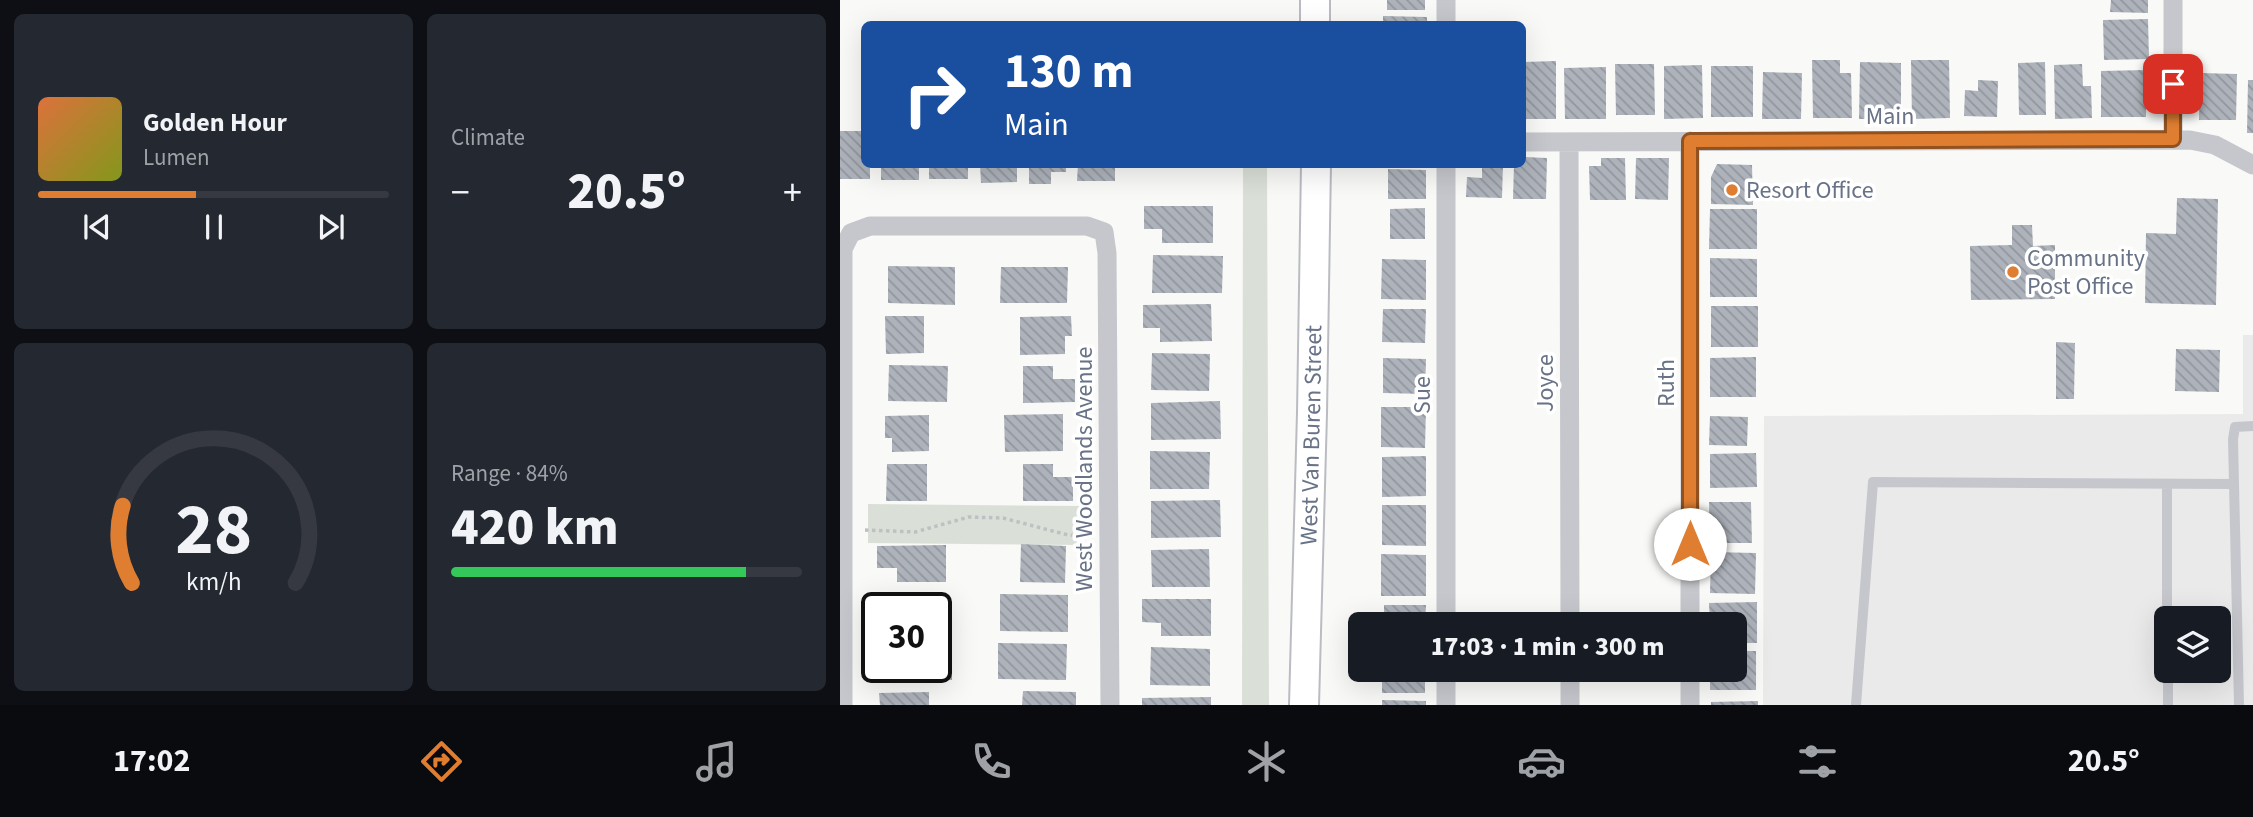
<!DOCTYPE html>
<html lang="en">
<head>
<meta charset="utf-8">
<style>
	body { margin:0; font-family:"Source Sans 3",sans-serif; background:#242831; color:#f1f3f6; height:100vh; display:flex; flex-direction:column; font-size:26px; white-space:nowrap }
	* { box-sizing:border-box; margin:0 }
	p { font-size:23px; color:#9ea1a6 }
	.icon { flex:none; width:38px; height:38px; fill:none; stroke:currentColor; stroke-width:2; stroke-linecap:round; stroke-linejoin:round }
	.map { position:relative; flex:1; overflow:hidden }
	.details { display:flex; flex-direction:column; gap:14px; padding:14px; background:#0d0f14; width:840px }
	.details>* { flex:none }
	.top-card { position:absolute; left:21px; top:21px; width:665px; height:147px; border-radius:10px; box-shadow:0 7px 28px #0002; background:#1a4fa0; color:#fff; overflow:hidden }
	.fabs { position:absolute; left:1314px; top:606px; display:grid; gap:14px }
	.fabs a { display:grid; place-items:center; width:77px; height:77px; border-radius:10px; background:#171b24; box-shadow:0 7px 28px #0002; font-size:35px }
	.speed { position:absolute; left:21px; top:592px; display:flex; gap:14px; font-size:35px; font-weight:700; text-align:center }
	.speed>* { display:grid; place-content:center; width:91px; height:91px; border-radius:50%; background:#171b24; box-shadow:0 7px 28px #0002; line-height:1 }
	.speed .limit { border:4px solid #111; border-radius:10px; background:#fff; color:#111 }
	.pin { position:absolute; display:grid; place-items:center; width:60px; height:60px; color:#fff; margin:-30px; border-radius:14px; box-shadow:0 4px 10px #0006 }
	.me { position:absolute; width:77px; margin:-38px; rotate:0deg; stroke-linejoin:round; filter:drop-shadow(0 0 5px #0008) }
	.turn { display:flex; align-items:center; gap:24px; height:147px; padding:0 28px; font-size:32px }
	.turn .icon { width:91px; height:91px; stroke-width:2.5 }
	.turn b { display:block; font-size:49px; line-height:60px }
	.big { font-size:52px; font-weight:800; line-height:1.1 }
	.details .tile { flex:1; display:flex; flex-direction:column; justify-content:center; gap:10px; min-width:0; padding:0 24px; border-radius:10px; background:#242831 }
	.details .dial { align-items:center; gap:0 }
	.dial svg { height:182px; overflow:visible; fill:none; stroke:#363941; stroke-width:7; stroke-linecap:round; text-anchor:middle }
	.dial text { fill:#f1f3f6; stroke:none }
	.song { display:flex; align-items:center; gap:21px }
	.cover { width:84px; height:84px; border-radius:10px; background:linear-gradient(135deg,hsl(20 70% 55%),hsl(70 70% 35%)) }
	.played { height:7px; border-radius:4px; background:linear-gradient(90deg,#df7e31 45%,#363941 45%) }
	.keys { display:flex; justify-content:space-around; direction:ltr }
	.heat { display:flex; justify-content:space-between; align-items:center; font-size:38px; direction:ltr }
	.charge { height:10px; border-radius:5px; background:linear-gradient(90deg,#34c759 84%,#363941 0) }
	.details .tiles { flex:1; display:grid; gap:14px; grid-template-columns:repeat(2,1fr) }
	.trip { position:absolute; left:508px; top:612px; width:399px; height:70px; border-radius:10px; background:#171b24; box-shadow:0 7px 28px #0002; font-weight:800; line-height:70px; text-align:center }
	.tab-bar { display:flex; height:112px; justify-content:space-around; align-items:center; background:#090b0e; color:#9ea1a6 }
	.tab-bar .icon { width:49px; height:49px }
	.tab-bar .selected { color:#df7e31 }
	.tab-bar b { font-size:32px; color:#f1f3f6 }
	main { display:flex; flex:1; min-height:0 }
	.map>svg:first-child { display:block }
	.built { fill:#eaeaea; fill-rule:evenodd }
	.garden { fill:#dae0d8 }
	.building { fill:url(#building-back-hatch) }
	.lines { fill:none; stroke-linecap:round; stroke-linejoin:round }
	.secondary-casing { stroke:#babcc2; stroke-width:32 }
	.path { stroke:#bfc0c3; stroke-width:3.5; stroke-dasharray:3.5 3.5; stroke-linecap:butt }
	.service { stroke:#c5c7cc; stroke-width:10 }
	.minor { stroke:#c5c7cc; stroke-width:19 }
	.secondary { stroke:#fff; stroke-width:28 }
	.route-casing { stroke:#915220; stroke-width:18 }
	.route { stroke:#df7e31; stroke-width:12 }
	.poi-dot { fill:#df7e31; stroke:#fff; stroke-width:2.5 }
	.labels { text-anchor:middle; stroke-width:7; stroke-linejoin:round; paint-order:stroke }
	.street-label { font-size:24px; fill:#697387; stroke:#fff }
	.poi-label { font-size:24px; fill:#697387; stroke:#fff; text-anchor:start }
</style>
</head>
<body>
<main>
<section class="details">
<div class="tiles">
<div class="tile">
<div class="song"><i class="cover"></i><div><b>Golden Hour</b><p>Lumen</p></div></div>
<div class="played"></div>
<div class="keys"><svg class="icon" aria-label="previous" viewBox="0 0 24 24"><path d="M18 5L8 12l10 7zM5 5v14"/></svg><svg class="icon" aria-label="pause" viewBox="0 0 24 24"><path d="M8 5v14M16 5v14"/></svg><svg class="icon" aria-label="next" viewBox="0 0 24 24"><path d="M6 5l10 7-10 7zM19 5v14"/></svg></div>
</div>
<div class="tile"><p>Climate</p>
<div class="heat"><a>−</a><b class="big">20.5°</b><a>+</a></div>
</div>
<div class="tile dial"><svg viewBox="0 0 100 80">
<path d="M14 69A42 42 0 1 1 86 69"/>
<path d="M14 69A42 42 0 0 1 10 35" stroke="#df7e31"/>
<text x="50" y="56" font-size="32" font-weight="700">28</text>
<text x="50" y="72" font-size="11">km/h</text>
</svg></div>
<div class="tile"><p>Range · 84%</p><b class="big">420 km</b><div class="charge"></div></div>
</div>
</section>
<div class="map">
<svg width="1413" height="705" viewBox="0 0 1413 705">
	<defs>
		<pattern id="building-back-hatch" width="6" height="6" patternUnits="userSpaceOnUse" patternTransform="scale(1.75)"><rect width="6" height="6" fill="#aeb3bb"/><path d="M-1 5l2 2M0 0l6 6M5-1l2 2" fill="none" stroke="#92969e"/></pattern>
	</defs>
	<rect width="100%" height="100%" fill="#f9f9f7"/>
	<path class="built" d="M 1403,335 L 1413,335 L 1413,705 L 923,705 L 924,416 L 1403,414 ZM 1326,618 L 1379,618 L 1379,670 L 1326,670 Z"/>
	<path class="garden" d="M 427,164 L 429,705 L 402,705 L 403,165 Z
		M 28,504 L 241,506 L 241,545 L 28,543 Z"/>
	<path class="building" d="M 547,0 L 585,0 L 585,10 L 547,10 Z
		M 1271,0 L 1308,0 L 1308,13 L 1270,12 Z
		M 543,16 L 587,17 L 587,24 L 543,24 Z
		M 1308,19 L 1309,59 L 1264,60 L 1263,20 Z
		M 972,60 L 1000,60 L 1000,73 L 1011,73 L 1012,118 L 973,118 Z
		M 1071,60 L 1109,60 L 1110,118 L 1072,119 Z
		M 716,61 L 716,119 L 682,119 L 682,62 Z
		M 1020,62 L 1061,63 L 1061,119 L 1019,119 Z
		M 1205,62 L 1206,115 L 1179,115 L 1178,63 Z
		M 775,64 L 814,64 L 815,115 L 776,115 Z
		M 1242,64 L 1243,86 L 1251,86 L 1252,118 L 1215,119 L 1214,65 Z
		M 862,65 L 863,118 L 824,119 L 824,66 Z
		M 871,66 L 913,66 L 913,117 L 871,117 Z
		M 766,67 L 766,119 L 725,119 L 724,68 Z
		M 1306,70 L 1306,117 L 1261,117 L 1261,71 Z
		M 923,72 L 962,73 L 961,119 L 922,119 Z
		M 1360,73 L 1397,74 L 1396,120 L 1359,120 Z
		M 1138,80 L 1158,81 L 1157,117 L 1124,116 L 1125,90 L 1138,91 Z
		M 1408,80 L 1413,80 L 1413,133 L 1407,133 Z
		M 0,131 L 24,131 L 24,164 L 30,164 L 30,179 L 0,179 Z
		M 682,157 L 707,158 L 706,199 L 673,199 L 674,164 L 682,164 Z
		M 761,158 L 785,158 L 786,200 L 750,200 L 749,166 L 761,166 Z
		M 796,158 L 829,158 L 828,200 L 795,199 Z
		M 41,164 L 79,164 L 79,180 L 41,180 Z
		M 89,164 L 128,164 L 128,179 L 89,179 Z
		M 140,164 L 177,164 L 177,182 L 141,183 Z
		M 189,164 L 226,164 L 226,172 L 211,172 L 211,184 L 189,184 Z
		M 238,164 L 275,164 L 275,181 L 237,181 Z
		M 642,164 L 663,164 L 662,198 L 626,197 L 627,177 L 642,178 Z
		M 877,164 L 912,165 L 913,205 L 871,204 L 871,177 Z
		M 548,169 L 586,170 L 586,199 L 548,199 Z
		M 1337,198 L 1378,199 L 1376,305 L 1305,303 L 1306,233 L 1336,234 Z
		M 304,206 L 373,206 L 373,243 L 322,243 L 322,229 L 304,229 Z
		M 585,208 L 585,239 L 550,239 L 550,209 Z
		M 870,209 L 917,209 L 917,249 L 869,249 Z
		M 1172,225 L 1192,225 L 1193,246 L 1215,245 L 1215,299 L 1131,300 L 1130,246 L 1172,245 Z
		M 313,255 L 383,256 L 382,293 L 312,293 Z
		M 870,258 L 917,259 L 917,297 L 870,297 Z
		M 542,259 L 586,260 L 586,300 L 541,299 Z
		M 48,266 L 115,267 L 115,305 L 48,303 Z
		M 161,267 L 228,267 L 227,303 L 160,303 Z
		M 371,304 L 372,341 L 320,342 L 320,328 L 303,328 L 303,305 Z
		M 871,306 L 918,306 L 918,347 L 871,347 Z
		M 543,309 L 586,309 L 585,343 L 542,342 Z
		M 45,316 L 84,316 L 84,353 L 46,354 Z
		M 231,316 L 232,336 L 225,336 L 225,354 L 180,355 L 180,317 Z
		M 1216,342 L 1235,343 L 1234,399 L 1216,399 Z
		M 1336,349 L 1380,350 L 1379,392 L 1335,391 Z
		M 312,353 L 370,354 L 369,391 L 311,390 Z
		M 916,357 L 916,397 L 870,397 L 870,358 Z
		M 543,358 L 586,359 L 585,394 L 543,393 Z
		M 49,365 L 108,366 L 107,402 L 48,401 Z
		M 183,366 L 213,366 L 213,379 L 235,379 L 235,402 L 183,403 Z
		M 380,401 L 381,439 L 311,440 L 311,403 Z
		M 541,407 L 586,407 L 585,448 L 541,447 Z
		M 223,414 L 223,451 L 165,452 L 164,415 Z
		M 89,415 L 89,451 L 52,452 L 52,438 L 45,438 L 45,416 Z
		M 870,416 L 908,417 L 907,446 L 869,445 Z
		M 310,451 L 370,452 L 369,489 L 310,489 Z
		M 916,453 L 917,487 L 870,488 L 870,454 Z
		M 586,456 L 586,496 L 542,497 L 542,457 Z
		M 47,464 L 87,464 L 87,501 L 46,501 Z
		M 183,464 L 213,464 L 213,477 L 233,477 L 233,501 L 183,501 Z
		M 380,500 L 381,537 L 311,538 L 311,501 Z
		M 869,502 L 911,502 L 912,543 L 870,543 Z
		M 542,505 L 586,505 L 586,546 L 542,545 Z
		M 181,544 L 226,546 L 225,583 L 180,582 Z
		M 106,545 L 106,582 L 57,582 L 57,568 L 37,568 L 37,546 Z
		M 369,549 L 370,587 L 312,587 L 311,550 Z
		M 871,552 L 916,553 L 915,594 L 870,593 Z
		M 541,554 L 586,555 L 586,596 L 541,596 Z
		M 106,594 L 106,631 L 96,631 L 96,607 L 37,607 L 37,595 Z
		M 160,594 L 228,595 L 228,632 L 160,631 Z
		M 302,599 L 371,599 L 371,636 L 321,636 L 321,623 L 302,622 Z
		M 917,602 L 917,643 L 894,643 L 894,625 L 870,625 L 869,603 Z
		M 544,605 L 586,605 L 585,625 L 544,625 Z
		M 158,643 L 227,644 L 226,680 L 158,679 Z
		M 96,644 L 112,644 L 112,680 L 45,679 L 45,667 L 96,667 Z
		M 311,647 L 370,649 L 370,686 L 310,685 Z
		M 894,651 L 916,651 L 916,690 L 870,690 L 870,670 L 894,670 Z
		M 542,670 L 585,670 L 585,693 L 542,693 Z
		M 183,691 L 236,692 L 236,705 L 182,705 Z
		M 89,692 L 89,705 L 40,705 L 39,693 Z
		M 371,697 L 371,705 L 302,705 L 302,698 Z
		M 542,700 L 586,701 L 586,705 L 542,705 Z
		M 918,701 L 918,705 L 871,705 L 871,702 Z"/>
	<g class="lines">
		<g class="secondary-casing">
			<g id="secondary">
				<path d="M 475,0 L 475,24"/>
				<path id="s1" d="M 464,705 L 472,413 L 476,164"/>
			</g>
		</g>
		<path class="path" d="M 25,530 L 75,532 L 129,517 L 163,518 L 228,535 L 250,536"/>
		<path class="service" d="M 1327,484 L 1327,618
			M 1328,670 L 1328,705
			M 1016,705 L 1033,482 L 1394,484
			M 1399,705 L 1393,439 L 1395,427 L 1413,426"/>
		<path class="minor" d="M 606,0 L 606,24
			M 1333,0 L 1333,140
			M 850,141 L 850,625
			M 682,142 L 1350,140 L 1375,145 L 1413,165
			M 729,142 L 730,625
			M 606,625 L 606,164
			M 730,670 L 730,705
			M 850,670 L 850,705
			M 3,705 L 3,249 L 11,233 L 30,226 L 247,226 L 264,232 L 267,253 L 270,705
			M 606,705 L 606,670"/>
		<use href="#secondary" class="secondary"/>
	</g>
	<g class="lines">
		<g class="route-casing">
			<path id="route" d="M 850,544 L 850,141 L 1333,139 L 1333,84"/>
		</g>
		<use href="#route" class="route"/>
	</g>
	<g class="poi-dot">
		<circle cx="892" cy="190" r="7"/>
		<circle cx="1173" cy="272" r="7"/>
	</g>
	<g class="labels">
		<g class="street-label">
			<text x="1050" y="124">Main</text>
			<text transform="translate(705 383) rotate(-90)" y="8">Joyce</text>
			<text transform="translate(826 383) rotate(-90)" y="8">Ruth</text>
			<text transform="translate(582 395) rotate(-90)" y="8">Sue</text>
			<text dy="8" stroke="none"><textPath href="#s1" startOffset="270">West Van Buren Street</textPath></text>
			<text transform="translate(244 469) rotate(-90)" y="8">West Woodlands Avenue</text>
		</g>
		<g class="poi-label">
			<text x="906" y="198">Resort Office</text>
			<text x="1187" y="266">Community<tspan x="1187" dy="28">Post Office</tspan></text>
		</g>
	</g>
</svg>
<div class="fabs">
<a><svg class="icon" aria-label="layers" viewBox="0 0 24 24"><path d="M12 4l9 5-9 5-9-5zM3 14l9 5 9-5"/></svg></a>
</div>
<div class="speed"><div class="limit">30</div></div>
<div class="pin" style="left:1333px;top:84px;background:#d93025"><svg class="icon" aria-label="arrive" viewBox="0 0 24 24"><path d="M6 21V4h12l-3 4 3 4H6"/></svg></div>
<svg class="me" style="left:850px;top:544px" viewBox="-20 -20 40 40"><circle r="19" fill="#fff"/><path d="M0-13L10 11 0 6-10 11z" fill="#df7e31"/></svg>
<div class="trip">17:03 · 1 min · 300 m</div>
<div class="top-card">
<div class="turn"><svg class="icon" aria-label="right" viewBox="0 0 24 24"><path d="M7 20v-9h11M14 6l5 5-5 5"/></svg><div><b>130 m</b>Main</div></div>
</div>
</div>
</main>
<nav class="tab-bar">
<b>17:02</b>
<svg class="icon selected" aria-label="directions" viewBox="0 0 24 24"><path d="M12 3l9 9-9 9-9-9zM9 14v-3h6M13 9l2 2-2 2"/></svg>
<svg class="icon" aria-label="music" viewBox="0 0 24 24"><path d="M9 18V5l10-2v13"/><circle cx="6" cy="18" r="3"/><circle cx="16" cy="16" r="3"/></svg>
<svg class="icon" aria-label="phone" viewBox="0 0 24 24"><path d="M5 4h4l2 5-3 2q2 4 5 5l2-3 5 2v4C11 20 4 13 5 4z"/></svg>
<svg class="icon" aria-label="climate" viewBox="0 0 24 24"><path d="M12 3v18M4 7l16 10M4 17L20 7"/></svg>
<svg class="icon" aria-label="car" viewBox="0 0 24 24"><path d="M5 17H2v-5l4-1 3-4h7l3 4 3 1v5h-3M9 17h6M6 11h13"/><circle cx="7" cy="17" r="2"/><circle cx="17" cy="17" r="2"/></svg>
<svg class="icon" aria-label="filters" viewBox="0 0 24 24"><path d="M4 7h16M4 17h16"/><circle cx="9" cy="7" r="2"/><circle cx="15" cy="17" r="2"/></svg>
<b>20.5°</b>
</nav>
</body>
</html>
